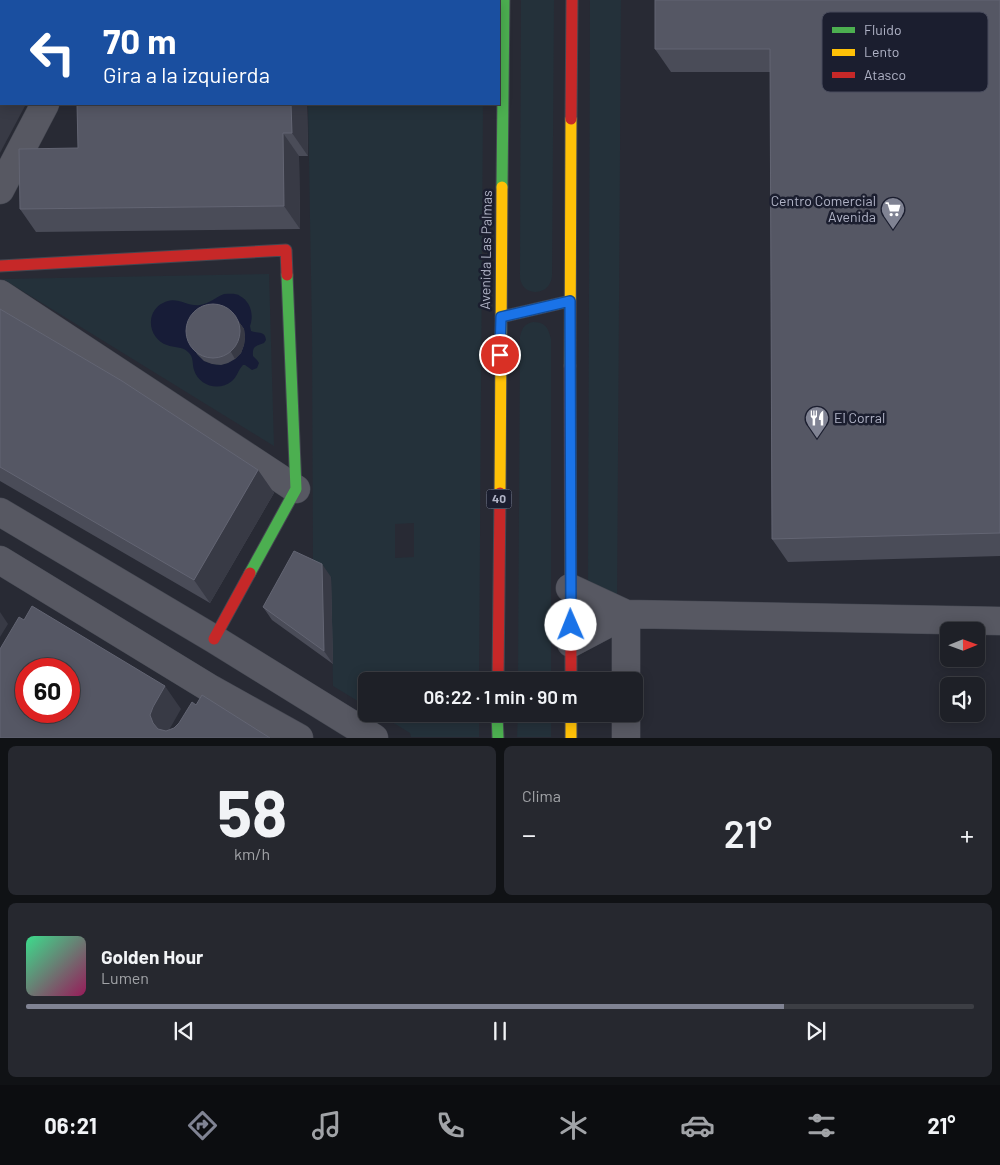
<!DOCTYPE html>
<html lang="es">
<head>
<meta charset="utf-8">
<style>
	body { margin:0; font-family:Barlow,sans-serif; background:#26282f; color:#f1f3f6; height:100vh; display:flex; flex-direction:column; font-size:19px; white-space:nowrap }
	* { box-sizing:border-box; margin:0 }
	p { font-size:16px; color:#a1a3a7 }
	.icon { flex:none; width:28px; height:28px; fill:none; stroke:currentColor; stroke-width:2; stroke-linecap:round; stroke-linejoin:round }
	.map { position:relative; height:738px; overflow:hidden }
	.side { display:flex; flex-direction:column; gap:8px; padding:8px; background:#101215; flex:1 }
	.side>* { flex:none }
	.top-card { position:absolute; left:0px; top:0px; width:500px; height:105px; box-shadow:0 2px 12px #0003,0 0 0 1px #3c3e44; background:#1a4fa0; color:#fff; overflow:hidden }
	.needle { width:32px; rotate:89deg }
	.fabs { position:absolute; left:940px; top:622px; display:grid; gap:10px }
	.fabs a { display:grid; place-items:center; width:45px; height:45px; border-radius:8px; background:#1e2027; box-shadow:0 2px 12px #0003,0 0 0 1px #3c3e44; font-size:25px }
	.speed { position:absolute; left:15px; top:658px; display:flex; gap:10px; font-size:25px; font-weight:700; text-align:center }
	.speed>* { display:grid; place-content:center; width:65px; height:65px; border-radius:50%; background:#1e2027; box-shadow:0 2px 12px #0003,0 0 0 1px #3c3e44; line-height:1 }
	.speed .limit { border:8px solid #d22; background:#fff; color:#111 }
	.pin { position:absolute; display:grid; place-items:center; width:42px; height:42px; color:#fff; margin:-21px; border:2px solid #fff; border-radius:50%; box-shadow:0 1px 5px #0007 }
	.me { position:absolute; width:55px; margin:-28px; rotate:359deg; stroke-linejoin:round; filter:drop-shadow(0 0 4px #0008) }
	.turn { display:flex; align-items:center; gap:18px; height:105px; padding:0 20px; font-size:22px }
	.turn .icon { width:65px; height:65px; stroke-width:2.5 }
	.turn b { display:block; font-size:35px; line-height:42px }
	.big { font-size:38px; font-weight:600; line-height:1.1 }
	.side .card { flex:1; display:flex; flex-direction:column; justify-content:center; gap:8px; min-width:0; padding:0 18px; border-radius:8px; background:#26282f }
	.side .dial { align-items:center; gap:0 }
	.dial b { font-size:65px; line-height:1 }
	.song { display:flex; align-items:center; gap:15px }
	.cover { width:60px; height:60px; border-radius:8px; background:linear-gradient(135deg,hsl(150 70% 55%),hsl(330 70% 35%)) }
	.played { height:5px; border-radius:2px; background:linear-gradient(90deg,#808393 80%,#3c3e44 80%) }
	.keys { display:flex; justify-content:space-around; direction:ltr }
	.heat { display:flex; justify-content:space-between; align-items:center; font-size:28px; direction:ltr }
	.side .tiles { flex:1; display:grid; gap:8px; grid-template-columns:1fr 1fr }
	.card:last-child { grid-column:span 2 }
	.trip { position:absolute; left:358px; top:672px; width:285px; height:50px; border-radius:8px; background:#1e2027; box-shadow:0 2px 12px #0003,0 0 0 1px #3c3e44; font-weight:600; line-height:50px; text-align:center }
	.tab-bar { display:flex; height:80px; justify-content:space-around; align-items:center; background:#0c0d10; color:#a1a3a7 }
	.tab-bar .icon { width:35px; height:35px }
	.tab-bar .selected { color:#808393 }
	.tab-bar b { font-size:22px; color:#f1f3f6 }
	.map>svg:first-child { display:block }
	.green { fill:#24313a; fill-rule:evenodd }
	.water { fill:#171c37; fill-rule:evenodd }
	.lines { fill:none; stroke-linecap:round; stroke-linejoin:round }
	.street-casing { stroke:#444751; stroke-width:29 }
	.fast-casing { stroke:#444751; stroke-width:13 }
	.slow-casing { stroke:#444751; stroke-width:13 }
	.jam-casing { stroke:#444751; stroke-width:13 }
	.street { stroke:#575862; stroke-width:28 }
	.fast { stroke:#4caf50; stroke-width:11 }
	.slow { stroke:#ffc107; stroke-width:11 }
	.jam { stroke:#c62828; stroke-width:11 }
	.wall { fill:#4a4c58 }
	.shaded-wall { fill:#383a45 }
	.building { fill:#555764; stroke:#636573; fill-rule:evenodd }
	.route-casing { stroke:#114b97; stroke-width:12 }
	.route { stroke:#1a73e8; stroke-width:9 }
	.labels { text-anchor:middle; stroke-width:5; stroke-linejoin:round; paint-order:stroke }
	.shield { fill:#1b1e2f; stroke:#838699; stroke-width:1 }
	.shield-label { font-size:12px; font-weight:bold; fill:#b0b3c6 }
	.poi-label { font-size:14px; fill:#b0b3c6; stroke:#1b1e2f; text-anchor:end }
	.street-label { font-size:14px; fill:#b0b3c6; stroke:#1b1e2f }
	.key { fill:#1b1e2f; stroke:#484b5c; stroke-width:1 }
	.key-label { font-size:14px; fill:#b0b3c6 }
</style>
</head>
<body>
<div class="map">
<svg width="1000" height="738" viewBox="0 0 1000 738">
	<rect width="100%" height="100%" fill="#282a34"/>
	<path class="green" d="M 521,0 L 554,0 L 552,275 C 552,277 551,282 550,283 C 545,295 525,295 521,282 C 520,280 520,277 520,274 Z
		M 590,0 L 621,0 L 617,603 L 588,587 Z
		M 308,104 L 483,104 L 479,681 L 366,681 L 366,706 L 333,686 L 331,577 L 313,569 L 312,332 ZM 414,523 L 414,557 L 395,558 L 395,524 Z
		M 269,274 L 274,446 L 3,279 Z
		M 533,322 C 545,322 548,327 551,339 L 551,681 L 518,681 L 520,337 C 522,328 524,324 533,322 Z
		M 379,714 L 479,714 L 479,737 L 411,737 L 410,733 Z
		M 518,714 L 551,714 L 551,737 L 517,737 Z"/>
	<path class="water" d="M 224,294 C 230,294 236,293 240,296 C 251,302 254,315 250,326 L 251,331 C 257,334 265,330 266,340 L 264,343 C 256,346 252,346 253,356 L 257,360 L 259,363 L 257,368 L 252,370 L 245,365 L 243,365 C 238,370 237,377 232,381 C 219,392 199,386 194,370 C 192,364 194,357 188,352 C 182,346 174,348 167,345 C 157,342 150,331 151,321 C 151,314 156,306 163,303 C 176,295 187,307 200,305 C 209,304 216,297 224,294 ZM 243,329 C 244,334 245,339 244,344 C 240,359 224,369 210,363 C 205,362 201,358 197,354 Z"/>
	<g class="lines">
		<g class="street-casing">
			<path id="street" d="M 284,0 L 284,1
				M 98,1 L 99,0
				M 0,190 L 45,104
				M 0,294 L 296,489
				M 0,512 L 214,639 L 374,738
				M 0,560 L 211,689 L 299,738
				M 570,588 L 626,614 L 1000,621
				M 571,643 L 626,614
				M 626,681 L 626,614
				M 626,738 L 626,714"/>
		</g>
		<g class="fast-casing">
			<path id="fast" d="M 502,187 L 504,0
				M 250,573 L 296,489 L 287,275
				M 497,714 L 498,738"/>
		</g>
		<g class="slow-casing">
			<path id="slow" d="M 501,317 L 570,301
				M 570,366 L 571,119
				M 500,493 L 502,187
				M 571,714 L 571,738"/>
		</g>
		<g class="jam-casing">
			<path id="jam" d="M 571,119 L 572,0
				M 0,266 L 286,250 L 287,275
				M 570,366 L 571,681
				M 214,639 L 250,573
				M 498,681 L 500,493"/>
		</g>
		<use href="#street" class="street"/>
		<use href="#fast" class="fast"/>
		<use href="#slow" class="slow"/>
		<use href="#jam" class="jam"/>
	</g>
	<path class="wall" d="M 1000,0 L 1000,556 L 788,562 L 772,539 L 770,72 L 671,72 L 655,49 Z
		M 77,104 L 307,104 L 308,156 L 299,156 L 300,229 L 36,232 L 20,209 L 78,148 Z
		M 0,309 L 258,470 L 274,493 L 210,603 L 0,481 Z
		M 234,315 L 244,329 L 245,337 L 244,345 L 241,353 L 235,359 L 228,363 L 221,365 L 212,364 L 204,361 L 197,354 L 193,347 Z
		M 331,577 L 333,664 L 272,620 L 263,607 Z"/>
	<path class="shaded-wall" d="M 55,0 L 82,0 L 81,1 L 54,1 Z
		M 1,100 L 1,104 L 26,104 L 0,153 L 0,102 Z
		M 291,104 L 307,104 L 308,156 L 292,133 Z
		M 283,133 L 299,156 L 300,229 L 284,206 Z
		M 234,315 L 244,329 L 245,337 L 244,345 L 241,353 L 235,359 L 231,352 Z
		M 258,470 L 274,493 L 210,603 L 194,580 Z
		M 322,564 L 331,577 L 333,664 L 324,651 Z
		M 0,612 L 8,624 L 0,637 Z
		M 165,686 L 181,709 L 169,730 L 166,738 L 153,723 L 150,715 L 153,707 Z"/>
	<path class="building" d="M 0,0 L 55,0 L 54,1 L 1,1 L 1,100 L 0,102 Z
		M 655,0 L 1000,0 L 1000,533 L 772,539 L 770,49 L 655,49 Z
		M 77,104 L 291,104 L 292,133 L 283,133 L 284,206 L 20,209 L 19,149 L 78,148 Z
		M186 331a27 27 0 1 1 54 0a27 27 0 1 1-54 0Z
		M 0,309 L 122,381 L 258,470 L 194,580 L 0,467 Z
		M 294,551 L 322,564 L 324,651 L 263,607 Z
		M 32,606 L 165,686 L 153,707 L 150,715 L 153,723 L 158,729 L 166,731 L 174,728 L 179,723 L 192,702 L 196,705 L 202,695 L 270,738 L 0,738 L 0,649 L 19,617 L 24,620 ZM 26,669 L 69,669 L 69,711 L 26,711 Z"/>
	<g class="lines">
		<g class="route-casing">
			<path id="route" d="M 500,355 L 501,317 L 570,301 L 571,625"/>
		</g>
		<use href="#route" class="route"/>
	</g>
	<defs>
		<g id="supermarket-pin" transform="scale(1.25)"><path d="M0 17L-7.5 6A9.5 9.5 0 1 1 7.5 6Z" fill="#808393" stroke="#1b1e2f"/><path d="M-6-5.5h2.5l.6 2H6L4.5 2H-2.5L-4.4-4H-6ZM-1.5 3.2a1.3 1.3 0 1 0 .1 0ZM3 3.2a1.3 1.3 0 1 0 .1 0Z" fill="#fff"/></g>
		<g id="restaurant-pin" transform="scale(1.25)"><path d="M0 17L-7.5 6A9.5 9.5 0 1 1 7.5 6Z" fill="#808393" stroke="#1b1e2f"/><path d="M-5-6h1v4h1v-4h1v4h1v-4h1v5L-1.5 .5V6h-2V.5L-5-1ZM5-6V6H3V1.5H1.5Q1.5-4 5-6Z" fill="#fff"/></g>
	</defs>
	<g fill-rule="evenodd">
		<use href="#supermarket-pin" x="893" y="209"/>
		<use href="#restaurant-pin" x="817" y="418"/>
	</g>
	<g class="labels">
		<rect class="shield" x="486.5" y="489.5" width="25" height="19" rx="4"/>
		<g class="shield-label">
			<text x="499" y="503">40</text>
		</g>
		<g class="poi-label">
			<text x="876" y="206">Centro Comercial<tspan x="876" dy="16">Avenida</tspan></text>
			<text x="834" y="423" text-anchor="start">El Corral</text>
		</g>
		<g class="street-label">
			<text transform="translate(486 250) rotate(-89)" y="5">Avenida Las Palmas</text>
		</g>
	</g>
	<rect x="822" y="12" width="166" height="80" rx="8" class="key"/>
	<rect x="832" y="27" width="23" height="6" fill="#4caf50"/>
	<rect x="832" y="49" width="23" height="7" fill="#ffc107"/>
	<rect x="832" y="72" width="23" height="6" fill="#c62828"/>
	<g class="key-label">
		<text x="864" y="35">Fluido</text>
		<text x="864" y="57">Lento</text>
		<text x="864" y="80">Atasco</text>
	</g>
</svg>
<div class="fabs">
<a><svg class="needle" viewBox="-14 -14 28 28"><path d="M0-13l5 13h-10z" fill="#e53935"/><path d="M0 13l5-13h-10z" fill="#a1a3a7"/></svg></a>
<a><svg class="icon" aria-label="sound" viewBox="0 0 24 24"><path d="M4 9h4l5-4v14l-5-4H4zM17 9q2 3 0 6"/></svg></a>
</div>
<div class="speed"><div class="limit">60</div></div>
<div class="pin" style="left:500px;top:355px;background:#d93025"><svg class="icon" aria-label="arrive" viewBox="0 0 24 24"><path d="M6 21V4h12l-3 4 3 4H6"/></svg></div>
<svg class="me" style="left:571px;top:625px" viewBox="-20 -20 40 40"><circle r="19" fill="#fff"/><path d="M0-13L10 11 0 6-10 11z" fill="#1a73e8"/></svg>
<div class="trip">06:22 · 1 min · 90 m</div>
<div class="top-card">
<div class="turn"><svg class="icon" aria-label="left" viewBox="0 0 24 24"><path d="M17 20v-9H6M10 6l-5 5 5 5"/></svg><div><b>70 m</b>Gira a la izquierda</div></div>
</div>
</div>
<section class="side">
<div class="tiles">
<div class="card dial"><b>58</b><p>km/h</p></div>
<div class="card"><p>Clima</p>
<div class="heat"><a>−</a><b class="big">21°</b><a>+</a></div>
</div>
<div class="card">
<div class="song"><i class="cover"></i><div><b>Golden Hour</b><p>Lumen</p></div></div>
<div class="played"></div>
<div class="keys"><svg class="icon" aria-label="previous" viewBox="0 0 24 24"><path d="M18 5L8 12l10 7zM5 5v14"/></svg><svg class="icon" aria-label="pause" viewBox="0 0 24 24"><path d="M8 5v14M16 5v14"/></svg><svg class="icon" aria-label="next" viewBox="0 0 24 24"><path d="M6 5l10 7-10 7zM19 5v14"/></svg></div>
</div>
</div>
</section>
<nav class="tab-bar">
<b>06:21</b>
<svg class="icon selected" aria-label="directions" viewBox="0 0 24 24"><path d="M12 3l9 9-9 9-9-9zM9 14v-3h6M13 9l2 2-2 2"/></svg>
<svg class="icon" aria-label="music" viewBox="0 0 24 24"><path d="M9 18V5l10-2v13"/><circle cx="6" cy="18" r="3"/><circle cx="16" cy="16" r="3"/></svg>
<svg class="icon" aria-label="phone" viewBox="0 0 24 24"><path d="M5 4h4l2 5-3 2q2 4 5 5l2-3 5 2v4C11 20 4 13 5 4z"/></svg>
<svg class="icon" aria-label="climate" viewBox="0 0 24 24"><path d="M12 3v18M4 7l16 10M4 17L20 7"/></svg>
<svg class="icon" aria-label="car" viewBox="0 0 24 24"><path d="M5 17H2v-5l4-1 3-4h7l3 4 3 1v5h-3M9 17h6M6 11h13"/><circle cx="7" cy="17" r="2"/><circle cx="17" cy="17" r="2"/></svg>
<svg class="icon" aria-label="filters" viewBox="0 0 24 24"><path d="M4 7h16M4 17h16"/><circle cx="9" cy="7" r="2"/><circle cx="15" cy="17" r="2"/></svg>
<b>21°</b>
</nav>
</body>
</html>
